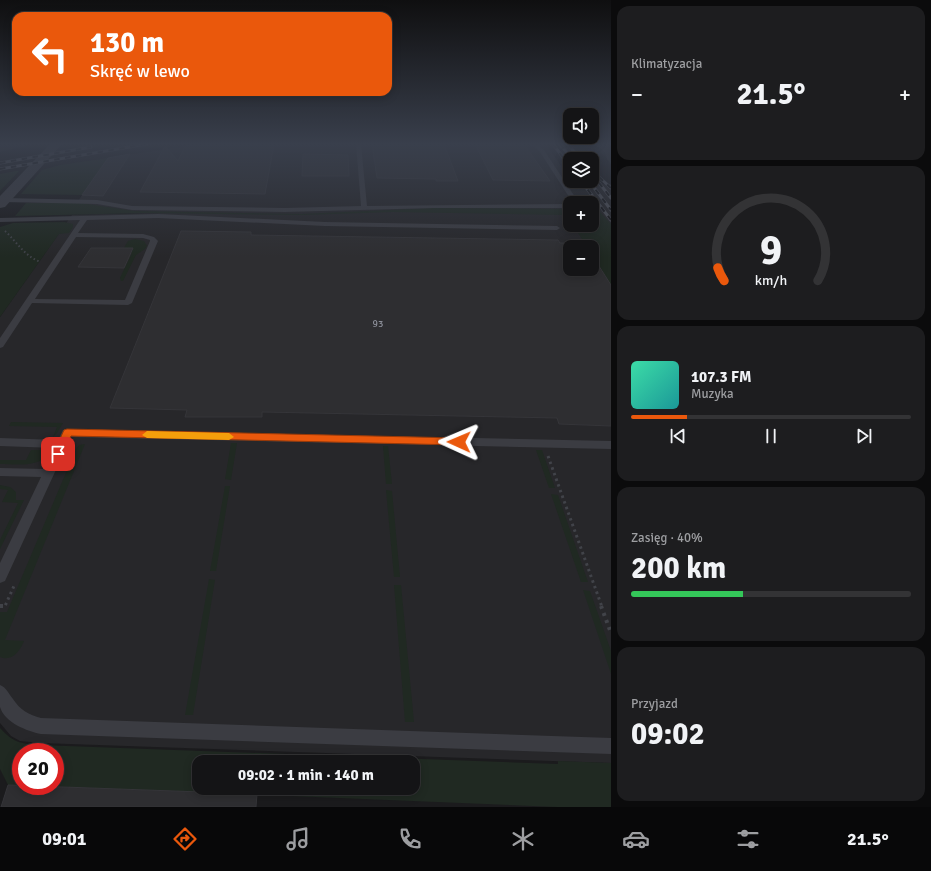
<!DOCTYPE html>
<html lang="pl">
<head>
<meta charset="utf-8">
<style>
	body { margin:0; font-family:Signika,sans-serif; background:#1d1d1f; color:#f1f3f6; height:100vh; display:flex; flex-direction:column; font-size:15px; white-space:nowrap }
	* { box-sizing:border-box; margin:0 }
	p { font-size:13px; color:#9d9ea1 }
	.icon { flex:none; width:22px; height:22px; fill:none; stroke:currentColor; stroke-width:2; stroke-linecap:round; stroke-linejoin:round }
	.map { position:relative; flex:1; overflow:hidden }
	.drawer { display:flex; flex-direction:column; gap:6px; padding:6px; background:#0b0b0c; width:320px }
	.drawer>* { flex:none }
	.hud { position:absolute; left:12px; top:12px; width:380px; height:84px; border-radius:12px; box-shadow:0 2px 10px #0003,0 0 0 1px #333335; background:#ea580c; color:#fff; overflow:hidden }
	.controls { position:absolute; left:563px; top:108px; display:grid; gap:8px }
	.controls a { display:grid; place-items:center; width:36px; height:36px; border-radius:8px; background:#141416; box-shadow:0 2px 10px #0003,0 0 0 1px #333335; font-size:20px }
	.speed { position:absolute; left:12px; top:743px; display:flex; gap:8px; font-size:20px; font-weight:700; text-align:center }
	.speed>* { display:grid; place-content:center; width:52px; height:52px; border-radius:50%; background:#141416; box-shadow:0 2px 10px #0003,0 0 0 1px #333335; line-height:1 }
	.speed .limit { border:6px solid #d22; background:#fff; color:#111 }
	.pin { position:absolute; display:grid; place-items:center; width:34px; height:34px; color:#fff; margin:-17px; border-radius:8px; box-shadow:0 2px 6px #0006 }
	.me { position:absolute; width:44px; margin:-22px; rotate:271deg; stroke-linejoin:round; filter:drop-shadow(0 0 3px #0008) }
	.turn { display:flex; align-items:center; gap:14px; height:84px; padding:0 12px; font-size:18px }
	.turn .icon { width:52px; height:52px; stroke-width:2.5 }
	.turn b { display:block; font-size:28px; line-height:34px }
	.big { font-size:30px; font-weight:800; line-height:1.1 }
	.drawer .card { flex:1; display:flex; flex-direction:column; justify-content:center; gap:6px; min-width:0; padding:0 14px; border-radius:12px; background:#1d1d1f }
	.drawer .dial { align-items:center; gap:0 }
	.dial svg { height:104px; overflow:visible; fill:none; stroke:#333335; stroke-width:7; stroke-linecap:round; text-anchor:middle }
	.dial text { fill:#f1f3f6; stroke:none }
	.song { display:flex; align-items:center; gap:12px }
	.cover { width:48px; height:48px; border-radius:6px; background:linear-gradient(135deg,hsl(160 70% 55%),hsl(180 70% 35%)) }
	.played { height:4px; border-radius:2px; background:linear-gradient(90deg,#ea580c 20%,#333335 20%) }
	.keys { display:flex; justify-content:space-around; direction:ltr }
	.heat { display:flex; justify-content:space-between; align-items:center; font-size:22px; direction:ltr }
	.charge { height:6px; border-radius:3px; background:linear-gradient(90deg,#34c759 40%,#333335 0) }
	.trip { position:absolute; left:192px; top:755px; width:228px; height:40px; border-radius:12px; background:#141416; box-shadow:0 2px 10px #0003,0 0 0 1px #333335; font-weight:800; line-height:40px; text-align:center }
	.tab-bar { display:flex; height:64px; justify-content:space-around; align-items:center; background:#080809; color:#9d9ea1 }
	.tab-bar .icon { width:28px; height:28px }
	.tab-bar .current { color:#ea580c }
	.tab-bar b { font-size:18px; color:#f1f3f6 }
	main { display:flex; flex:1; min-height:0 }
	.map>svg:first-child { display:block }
	.built { fill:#27272a }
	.green { fill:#202922; fill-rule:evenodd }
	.building { fill:#2e2e31; stroke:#353539 }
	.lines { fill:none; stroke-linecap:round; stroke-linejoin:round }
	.path-far2 { stroke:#414349; stroke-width:2; stroke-dasharray:1.5 2.5; stroke-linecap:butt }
	.path-far1 { stroke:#414349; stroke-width:3; stroke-dasharray:2.5 3.5; stroke-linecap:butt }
	.path { stroke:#414349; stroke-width:4; stroke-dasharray:3 4.5; stroke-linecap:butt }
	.service { fill:#3b3c42; fill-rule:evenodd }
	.tertiary { fill:#3b3c42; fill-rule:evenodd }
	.rail-casing { stroke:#4e5057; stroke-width:3 }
	.rail { stroke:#161618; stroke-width:2; stroke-dasharray:5.5; stroke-linecap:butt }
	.route { fill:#ea580c; stroke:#983908 }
	.slow { fill:#f59e0b }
	.labels { text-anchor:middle; stroke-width:4; stroke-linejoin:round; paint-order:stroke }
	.number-label { font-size:10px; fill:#8c8f99 }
</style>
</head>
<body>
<main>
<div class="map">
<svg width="611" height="807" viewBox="0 0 611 807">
	<rect width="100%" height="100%" fill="#1b1b1d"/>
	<path class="built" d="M 0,144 L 33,144 L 0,152 Z
		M 198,144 L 546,144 L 574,185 L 611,184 L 611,238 L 592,214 L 592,203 L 570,203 L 570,225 L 576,225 L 590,247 L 570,247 L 570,269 L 592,269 L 592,250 L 611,266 L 611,763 L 41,743 L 20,741 L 11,736 L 0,723 L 0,317 L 72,215 L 159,213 L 129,212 L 76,204 L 108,158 Z
		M 595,144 L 611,144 L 611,164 Z"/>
	<path class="green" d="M 108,158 L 82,195 L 21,194 L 42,170 L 60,165 Z
		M 16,171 L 19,171 L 0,191 L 0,174 Z
		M 26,203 L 81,203 L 134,211 L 301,214 L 434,208 L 570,209 L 570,220 L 566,215 L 393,212 L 303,215 L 145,213 L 15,216 Z
		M 592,209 L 601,213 L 611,224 L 611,285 L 592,255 L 592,247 L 587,247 L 573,225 L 592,225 Z
		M 64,222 L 73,224 L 73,227 L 69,233 L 59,234 L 0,317 L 0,227 L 13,223 Z
		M 135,239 L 144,241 L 147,246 L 145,249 L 136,255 L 123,281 L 121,281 L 120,278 L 132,253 L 121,253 L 128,241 Z
		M 11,422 L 63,423 L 57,433 L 53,437 L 57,427 L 9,426 Z
		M 231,443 L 237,443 L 231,480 L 225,479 Z
		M 85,444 L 5,640 L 24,641 C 20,651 12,662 0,657 L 0,612 L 7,612 L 76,449 L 79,445 Z
		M 383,446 L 388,446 L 392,484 L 386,484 Z
		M 31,450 L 46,450 L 48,454 C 39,468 14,464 0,464 L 0,460 L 26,460 Z
		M 536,450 L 542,450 L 555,488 L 549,488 Z
		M 0,485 L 10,487 L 16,492 L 16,500 L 24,500 L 0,549 L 0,540 L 18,503 L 2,502 L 8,490 L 0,489 Z
		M 225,486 L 230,486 L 216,571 L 210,571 Z
		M 386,490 L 392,491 L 400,577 L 394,577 Z
		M 551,494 L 558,495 L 588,582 L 581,582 Z
		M 209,579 L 215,580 L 193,715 L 185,715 Z
		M 394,585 L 401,585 L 414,722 L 405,722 Z
		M 583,590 L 590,591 L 611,651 L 611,674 Z
		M 0,728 C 13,742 20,744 40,745 L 558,764 L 558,761 L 611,763 L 611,807 L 557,807 L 45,786 L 55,786 L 55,752 L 21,752 L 21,785 L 8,785 L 0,769 ZM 199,762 L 413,762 L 413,788 L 199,788 Z"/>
	<path class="building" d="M 198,144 L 274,144 L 265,194 L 140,192 L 165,146 L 178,161 L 185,146 Z
		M 372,144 L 444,144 L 458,181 L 436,181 L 436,179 L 377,178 Z
		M 475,144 L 524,144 L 550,181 L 493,180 Z
		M 130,154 L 103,196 L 82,195 L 108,158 Z
		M 303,154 L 348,155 L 349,176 L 302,176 Z
		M 181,231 L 251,232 L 251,235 L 558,240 L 560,243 L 585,243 L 587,247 L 570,247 L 570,269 L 592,269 L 592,255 L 611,285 L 611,426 L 559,424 L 557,418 L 262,412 L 262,417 L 185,417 L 187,410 L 110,408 Z
		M 91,248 L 133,248 L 124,268 L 78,267 Z
		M 8,785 L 257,794 L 256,807 L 1,807 Z"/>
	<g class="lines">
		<path class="path-far2" d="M 5,231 C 17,242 25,257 41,262"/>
		<path class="path-far1" d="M 548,456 L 602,607
			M 0,606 L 5,606 L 14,586"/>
		<path class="path" d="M 0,606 L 5,606
			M 601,606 L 611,633"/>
		<path class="service" d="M 356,144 L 361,144 L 367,206 L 570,204 L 570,208 L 435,208 L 285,212 L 132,210 L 97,204 L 4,202 L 1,200 L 4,198 L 97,200 L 132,206 L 285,208 L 361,206 Z
			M 531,144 L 536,144 L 544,150 L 579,203 L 573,203 L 540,152 Z
			M 158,214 L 325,222 L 557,226 L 560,228 L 557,230 L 325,226 L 158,218 L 87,220 L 78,233 L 143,234 L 154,237 L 158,241 L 132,303 L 128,305 L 32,303 L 3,347 L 0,348 L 0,338 L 80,220 L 0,222 L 0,218 ZM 76,237 L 143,238 L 150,240 L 150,241 L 125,300 L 35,299 Z
			M 67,429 L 611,441 L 611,449 L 71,437 L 5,581 L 0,583 L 0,563 L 41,477 L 0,476 L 0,468 L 45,469 L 55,448 L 0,446 L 0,438 L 58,440 L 63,430 Z
			M 0,685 C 7,688 8,693 13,699 C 20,710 29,715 41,718 L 611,738 L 611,754 L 41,734 C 27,731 5,723 0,707 C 0,701 0,692 0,685 Z"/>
		<path class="tertiary" d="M 50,144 L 62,144 L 5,207 L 0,208 L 0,196 Z"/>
		<g class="rail-casing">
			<path id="rail" d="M 553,144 L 570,167
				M 560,144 L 572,159
				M 568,144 L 580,159
				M 0,163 L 91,147
				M 0,169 L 147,144
				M 592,174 L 611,198
				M 599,177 L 611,188
				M 581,181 L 611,220
				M 589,181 L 611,210"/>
		</g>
		<use href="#rail" class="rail"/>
	</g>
	<linearGradient id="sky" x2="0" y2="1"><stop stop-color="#0f0f10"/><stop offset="0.56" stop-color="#393f4c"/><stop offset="1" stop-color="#393f4c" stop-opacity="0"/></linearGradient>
	<rect width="611" height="257" fill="url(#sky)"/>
	<path class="route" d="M 67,429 L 459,438 L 464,442 L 459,445 L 71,436 L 61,456 L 54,456 L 53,454 L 64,430 Z"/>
	<path class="slow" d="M 147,431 L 229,433 L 234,437 L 229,440 L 147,438 L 142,435 Z"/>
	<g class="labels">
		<g class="number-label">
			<text x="378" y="327">93</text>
		</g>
	</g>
</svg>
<div class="controls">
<a><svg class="icon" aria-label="sound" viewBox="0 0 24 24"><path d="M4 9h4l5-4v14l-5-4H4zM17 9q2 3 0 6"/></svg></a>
<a><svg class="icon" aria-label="layers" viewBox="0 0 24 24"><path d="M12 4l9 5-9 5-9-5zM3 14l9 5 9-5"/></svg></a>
<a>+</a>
<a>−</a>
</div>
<div class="speed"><div class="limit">20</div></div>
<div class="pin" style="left:58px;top:454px;background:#d93025"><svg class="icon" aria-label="arrive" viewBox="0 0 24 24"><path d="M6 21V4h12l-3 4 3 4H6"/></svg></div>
<svg class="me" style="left:459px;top:442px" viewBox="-20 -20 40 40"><path d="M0-17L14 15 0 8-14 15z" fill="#ea580c" stroke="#fff" stroke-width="4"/></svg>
<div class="trip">09:02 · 1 min · 140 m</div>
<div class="hud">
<div class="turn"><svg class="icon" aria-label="left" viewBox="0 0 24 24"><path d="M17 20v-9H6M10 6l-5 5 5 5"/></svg><div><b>130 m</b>Skręć w lewo</div></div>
</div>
</div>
<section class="drawer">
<div class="card"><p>Klimatyzacja</p>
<div class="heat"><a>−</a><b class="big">21.5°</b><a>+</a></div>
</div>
<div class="card dial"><svg viewBox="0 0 100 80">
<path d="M14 69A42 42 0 1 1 86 69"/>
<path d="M14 69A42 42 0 0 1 9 59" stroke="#ea580c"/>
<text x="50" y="56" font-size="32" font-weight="700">9</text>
<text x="50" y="72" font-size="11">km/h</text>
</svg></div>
<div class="card">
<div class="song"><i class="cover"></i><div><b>107.3 FM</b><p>Muzyka</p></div></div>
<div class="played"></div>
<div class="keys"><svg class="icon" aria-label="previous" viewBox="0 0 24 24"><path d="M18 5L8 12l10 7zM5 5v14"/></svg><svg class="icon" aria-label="pause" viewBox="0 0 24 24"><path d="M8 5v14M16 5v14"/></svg><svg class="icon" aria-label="next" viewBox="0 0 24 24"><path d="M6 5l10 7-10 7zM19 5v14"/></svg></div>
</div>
<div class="card"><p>Zasięg · 40%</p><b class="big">200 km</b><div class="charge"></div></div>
<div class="card"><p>Przyjazd</p><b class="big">09:02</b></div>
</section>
</main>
<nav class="tab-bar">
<b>09:01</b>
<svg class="icon current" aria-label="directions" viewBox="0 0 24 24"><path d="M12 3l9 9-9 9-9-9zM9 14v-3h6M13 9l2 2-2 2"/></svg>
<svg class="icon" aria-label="music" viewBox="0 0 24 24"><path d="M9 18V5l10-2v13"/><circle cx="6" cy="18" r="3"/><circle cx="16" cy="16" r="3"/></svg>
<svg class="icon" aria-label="phone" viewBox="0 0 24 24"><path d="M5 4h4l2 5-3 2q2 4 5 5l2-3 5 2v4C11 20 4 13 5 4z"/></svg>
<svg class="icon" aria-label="climate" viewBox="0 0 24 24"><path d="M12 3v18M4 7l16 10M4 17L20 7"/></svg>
<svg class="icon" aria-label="car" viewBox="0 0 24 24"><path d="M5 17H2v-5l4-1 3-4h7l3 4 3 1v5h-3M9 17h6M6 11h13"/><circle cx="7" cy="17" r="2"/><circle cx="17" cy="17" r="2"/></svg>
<svg class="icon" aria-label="filters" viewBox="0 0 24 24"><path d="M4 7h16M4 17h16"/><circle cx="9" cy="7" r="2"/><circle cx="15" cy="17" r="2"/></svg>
<b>21.5°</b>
</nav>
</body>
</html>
